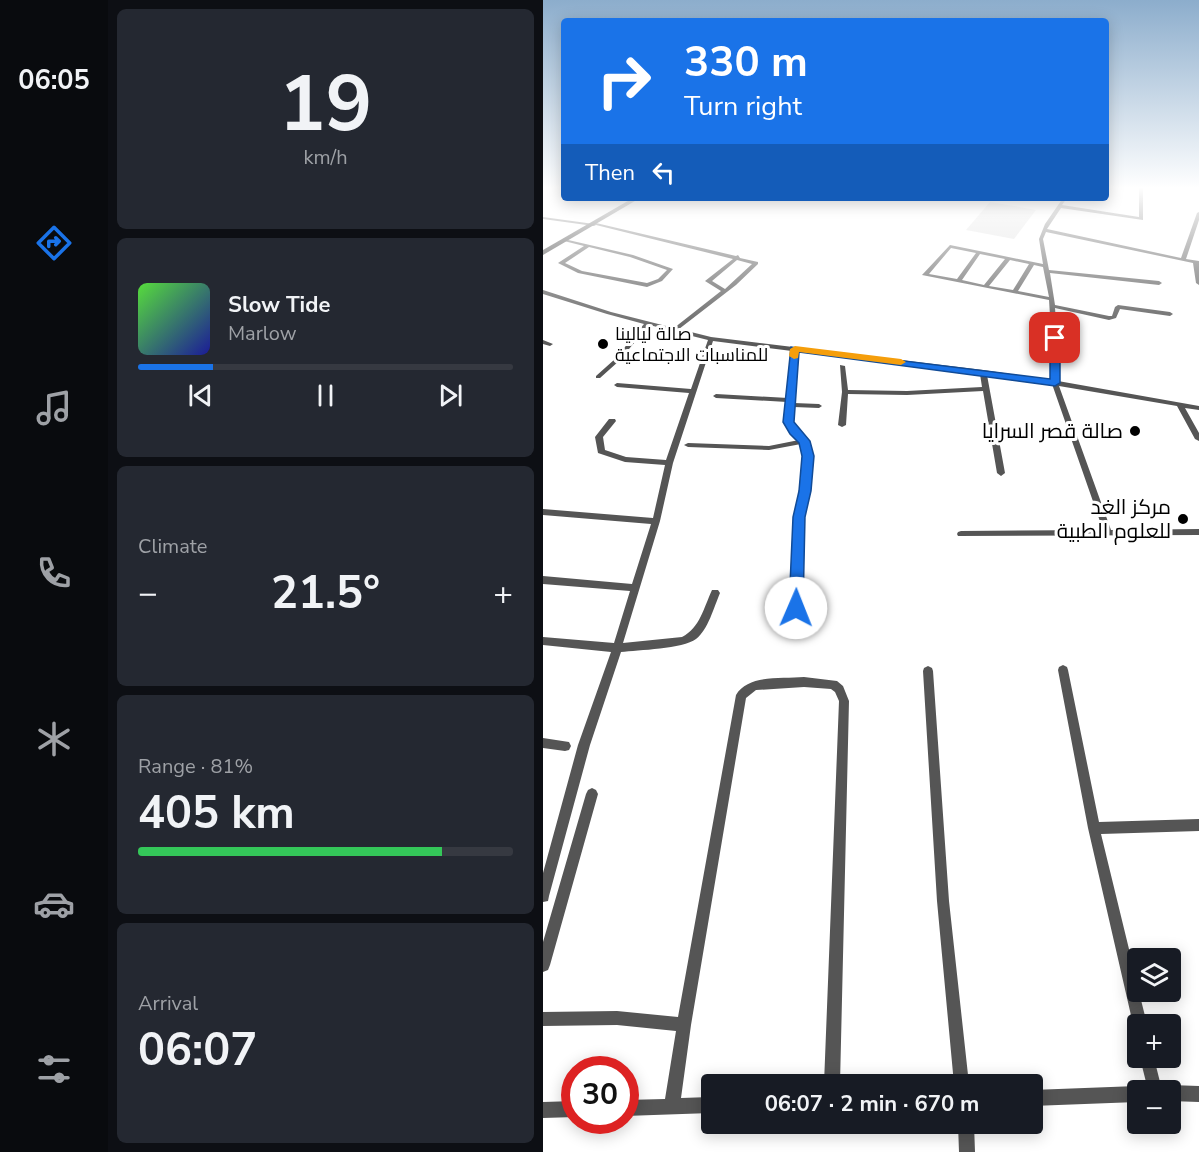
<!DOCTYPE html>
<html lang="en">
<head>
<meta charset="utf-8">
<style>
	body { margin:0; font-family:"Nunito Sans",Cairo,sans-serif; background:#242831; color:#f1f3f6; height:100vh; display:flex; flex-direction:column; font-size:22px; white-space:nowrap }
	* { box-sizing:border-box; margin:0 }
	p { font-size:20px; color:#9ea1a6 }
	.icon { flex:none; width:33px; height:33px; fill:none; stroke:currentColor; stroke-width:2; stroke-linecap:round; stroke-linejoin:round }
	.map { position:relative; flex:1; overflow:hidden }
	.drawer { display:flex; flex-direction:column; gap:9px; padding:9px; background:#0d0f14; width:435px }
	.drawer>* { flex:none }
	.top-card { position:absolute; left:18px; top:18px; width:548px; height:183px; border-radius:6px; box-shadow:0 3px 15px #0003; background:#1a73e8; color:#fff; overflow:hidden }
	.fabs { position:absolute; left:584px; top:948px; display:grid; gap:12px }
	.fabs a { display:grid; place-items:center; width:54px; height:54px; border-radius:6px; background:#171b24; box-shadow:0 3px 15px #0003; font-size:30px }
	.speed { position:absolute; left:18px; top:1056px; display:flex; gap:12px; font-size:30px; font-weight:700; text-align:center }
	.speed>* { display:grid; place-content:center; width:78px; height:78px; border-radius:50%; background:#171b24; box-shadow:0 3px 15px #0003; line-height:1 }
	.speed .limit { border:9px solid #d22; background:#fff; color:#111 }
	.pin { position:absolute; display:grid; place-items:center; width:51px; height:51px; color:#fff; margin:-26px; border-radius:12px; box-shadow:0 3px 9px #0006 }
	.me { position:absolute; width:66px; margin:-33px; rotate:1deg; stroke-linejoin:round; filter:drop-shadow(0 0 4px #0008) }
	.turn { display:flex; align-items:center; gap:21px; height:126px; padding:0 24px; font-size:27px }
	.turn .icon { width:78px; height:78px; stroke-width:2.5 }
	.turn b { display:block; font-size:42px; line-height:51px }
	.then { display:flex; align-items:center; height:57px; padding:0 24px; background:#0003; gap:12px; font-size:22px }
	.big { font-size:45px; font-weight:700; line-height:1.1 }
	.drawer .card { flex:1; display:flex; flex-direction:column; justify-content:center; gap:9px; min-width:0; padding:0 21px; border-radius:9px; background:#242831 }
	.drawer .dial { align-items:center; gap:0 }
	.dial b { font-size:78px; line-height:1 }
	.song { display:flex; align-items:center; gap:18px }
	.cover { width:72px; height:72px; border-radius:9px; background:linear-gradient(135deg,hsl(110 70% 55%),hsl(240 70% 35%)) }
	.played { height:6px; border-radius:3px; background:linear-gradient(90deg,#1a73e8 20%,#363941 20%) }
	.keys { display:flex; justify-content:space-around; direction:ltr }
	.heat { display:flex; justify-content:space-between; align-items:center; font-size:33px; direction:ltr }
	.charge { height:9px; border-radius:4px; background:linear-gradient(90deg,#34c759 81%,#363941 0) }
	.trip { position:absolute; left:158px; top:1074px; width:342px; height:60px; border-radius:6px; background:#171b24; box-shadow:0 3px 15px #0003; font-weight:700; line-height:60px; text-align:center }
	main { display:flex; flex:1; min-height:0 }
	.tabs { display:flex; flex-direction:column; width:108px; justify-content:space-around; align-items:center; background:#090b0e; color:#9ea1a6 }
	.tabs .icon { width:42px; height:42px }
	.tabs .selected { color:#1a73e8 }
	.tabs b { font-size:27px; color:#f1f3f6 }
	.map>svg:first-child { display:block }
	.green { fill:#dcdcdc }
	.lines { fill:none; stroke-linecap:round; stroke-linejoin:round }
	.street { fill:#555; fill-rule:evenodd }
	.secondary { fill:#222; fill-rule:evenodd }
	.route { fill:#1a73e8; stroke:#114b97; stroke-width:1.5 }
	.slow { fill:#f59e0b }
	.poi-dot { fill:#000; stroke:#fff; stroke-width:2 }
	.labels { text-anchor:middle; stroke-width:6; stroke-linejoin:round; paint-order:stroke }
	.far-poi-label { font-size:18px; fill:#000; stroke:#fff; text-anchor:start }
	.poi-label { font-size:21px; fill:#000; stroke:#fff; text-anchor:end }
</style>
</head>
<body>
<main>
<nav class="tabs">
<b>06:05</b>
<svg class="icon selected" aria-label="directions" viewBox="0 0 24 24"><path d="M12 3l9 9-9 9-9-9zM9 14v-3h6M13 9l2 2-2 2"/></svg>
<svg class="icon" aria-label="music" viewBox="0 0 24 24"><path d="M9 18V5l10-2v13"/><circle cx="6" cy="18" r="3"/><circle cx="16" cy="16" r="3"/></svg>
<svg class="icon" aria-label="phone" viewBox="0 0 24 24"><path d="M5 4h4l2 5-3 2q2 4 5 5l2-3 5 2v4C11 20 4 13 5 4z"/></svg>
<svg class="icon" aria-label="climate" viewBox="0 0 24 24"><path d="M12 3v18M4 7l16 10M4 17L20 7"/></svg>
<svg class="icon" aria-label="car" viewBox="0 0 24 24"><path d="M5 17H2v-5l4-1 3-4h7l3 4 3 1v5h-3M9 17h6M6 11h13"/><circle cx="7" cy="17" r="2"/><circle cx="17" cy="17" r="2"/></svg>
<svg class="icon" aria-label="filters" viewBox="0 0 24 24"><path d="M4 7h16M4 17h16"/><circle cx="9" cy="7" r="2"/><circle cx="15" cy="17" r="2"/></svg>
</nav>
<section class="drawer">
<div class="card dial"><b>19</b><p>km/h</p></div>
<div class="card">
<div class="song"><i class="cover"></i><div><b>Slow Tide</b><p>Marlow</p></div></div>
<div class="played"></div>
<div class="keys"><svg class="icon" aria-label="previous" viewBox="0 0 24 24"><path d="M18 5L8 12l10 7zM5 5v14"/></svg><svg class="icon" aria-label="pause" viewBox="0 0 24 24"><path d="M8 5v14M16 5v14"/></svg><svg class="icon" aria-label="next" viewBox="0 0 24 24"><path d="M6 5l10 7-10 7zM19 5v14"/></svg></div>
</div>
<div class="card"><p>Climate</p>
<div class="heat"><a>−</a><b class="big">21.5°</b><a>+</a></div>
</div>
<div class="card"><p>Range · 81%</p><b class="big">405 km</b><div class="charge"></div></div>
<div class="card"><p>Arrival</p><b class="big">06:07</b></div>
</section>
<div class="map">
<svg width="656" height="1152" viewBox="0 0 656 1152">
	<rect width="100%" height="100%" fill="#fff"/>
	<path class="green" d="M 447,202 L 493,210 L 471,239 L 423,230 Z"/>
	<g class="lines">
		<path class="street" d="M 596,187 L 600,187 L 600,220 L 518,208 L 504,229 L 638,258 L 654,213 L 656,212 L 656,220 L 643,259 L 656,261 L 656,285 L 653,283 L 650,263 L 503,232 L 500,239 L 506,270 L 616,281 L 619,283 L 616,285 L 507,273 L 512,305 L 566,316 L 569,316 L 572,307 L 575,305 L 627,312 L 630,314 L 627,316 L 577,309 L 573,318 L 566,320 L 512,308 L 516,362 L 515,381 L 656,406 L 656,410 L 642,408 L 656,433 L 656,441 L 652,439 L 634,406 L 516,386 L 568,530 L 656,529 L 656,535 L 415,536 L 414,534 L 415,532 L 418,531 L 560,530 L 509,384 L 444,375 L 462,473 L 458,476 L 454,473 L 440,391 L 364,395 L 305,394 L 303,425 L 299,427 L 295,425 L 299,392 L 297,365 L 302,366 L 305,390 L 364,391 L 439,387 L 437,374 L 255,352 L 251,403 L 276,404 L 279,406 L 276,408 L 251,407 L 250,422 L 265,441 L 269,463 L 259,530 L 258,608 L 256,611 L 253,612 L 250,611 L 248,608 L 251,530 L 261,473 L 260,454 L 258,444 L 226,450 L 145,447 L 141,445 L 145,443 L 226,446 L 256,440 L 242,422 L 244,402 L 173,398 L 170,396 L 173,394 L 245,398 L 249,351 L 170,341 L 130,463 L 117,521 L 80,643 L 139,637 C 157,628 161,607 169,590 L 175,590 L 177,593 C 171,607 165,630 153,639 C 140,649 95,650 78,652 L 47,745 L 6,896 L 5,901 L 0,902 L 0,873 L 35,745 L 68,652 L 0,645 L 0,637 L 71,643 L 87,591 L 0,584 L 0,576 L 89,584 L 108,524 L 0,515 L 0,509 L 110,518 L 122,465 L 82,462 L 55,453 L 52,437 L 66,419 L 72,419 L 73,421 L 60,437 L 62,450 L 83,457 L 123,460 L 146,393 L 74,387 L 71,385 L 74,383 L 148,389 L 165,340 L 133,332 L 128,332 L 127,330 L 106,325 L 76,361 L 57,378 L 53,378 L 53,376 L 72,359 L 101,324 L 64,314 L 0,294 L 0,290 L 68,312 L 131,328 L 178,291 L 162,281 L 190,259 L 53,225 L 51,226 L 0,219 L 0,217 L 51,224 L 53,223 L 193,256 L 195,255 L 197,258 L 215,262 L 215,264 L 193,285 L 136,329 L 168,337 L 440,370 L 509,380 L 510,362 L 506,300 L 379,275 L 407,245 L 500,264 L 496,239 L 502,224 L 520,198 L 524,198 L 519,205 L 596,217 ZM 408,248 L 433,253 L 414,279 L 386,274 ZM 437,254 L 462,259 L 441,285 L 419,280 ZM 194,260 L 209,264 L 182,289 L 169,281 ZM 467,260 L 486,264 L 470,290 L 446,286 ZM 491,265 L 500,267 L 506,297 L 475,291 Z
			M 21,239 L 90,255 L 130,269 L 119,281 L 104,287 L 35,273 L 15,263 L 41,246 L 21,241 ZM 46,247 L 87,257 L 124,270 L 115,279 L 104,283 L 39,271 L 22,263 Z
			M 0,340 L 10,344 L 7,346 L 0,344 Z
			M 520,665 L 524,667 L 525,670 L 556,822 L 656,819 L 656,831 L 558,834 L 594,982 L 594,992 L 596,992 L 604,1024 L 594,1024 L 594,1030 L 592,1029 L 590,1024 L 545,828 L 515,670 L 516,667 Z
			M 385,666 L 389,668 L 390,671 L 406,901 L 426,1084 L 411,1084 L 394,901 L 380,671 L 381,668 Z
			M 261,677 L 294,681 L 300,686 L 306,701 L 297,1084 L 281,1084 L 296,701 L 292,692 L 288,689 L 261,687 L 213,690 L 203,698 L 148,1025 L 138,1098 L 168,1097 L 168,1113 L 82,1116 L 82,1100 L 122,1099 L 133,1031 L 74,1025 L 0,1026 L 0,1012 L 74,1011 L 135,1017 L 193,695 C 205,674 239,679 261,677 Z
			M 0,738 L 26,742 L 28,746 L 26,750 L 22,751 L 0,748 Z
			M 49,788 L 53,790 L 55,794 L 7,965 L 5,970 L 0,972 L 0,942 L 43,794 L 45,790 Z
			M 597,1058 L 611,1058 L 619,1090 L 605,1090 Z
			M 627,1085 L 656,1086 L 656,1102 L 627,1101 L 627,1090 L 620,1090 L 622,1088 Z
			M 594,1086 L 599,1089 L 600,1090 L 594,1090 L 594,1102 L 489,1106 L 489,1090 Z
			M 32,1101 L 32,1117 L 0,1118 L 0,1102 Z
			M 415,1124 L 431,1124 L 432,1152 L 416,1152 Z"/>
		<path class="secondary" d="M 90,198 L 97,198 L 0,255 L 0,250 Z"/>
	</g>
	<linearGradient id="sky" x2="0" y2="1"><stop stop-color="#8cadcc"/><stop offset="0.54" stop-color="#fff"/><stop offset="1" stop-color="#fff" stop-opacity="0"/></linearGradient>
	<rect width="656" height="348" fill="url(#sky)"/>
	<path class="route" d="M 512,335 L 517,338 L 517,383 L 512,386 L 256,352 L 251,422 L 267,441 L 271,456 L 268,491 L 262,517 L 260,608 L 258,612 L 248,612 L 246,608 L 250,517 L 256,491 L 259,456 L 256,443 L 247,434 L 240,422 L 248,347 L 507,379 L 507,338 Z"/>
	<path class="slow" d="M 252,346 L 358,359 L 363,362 L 358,365 L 256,352 L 255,358 L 251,359 L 246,356 L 247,349 Z"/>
	<g class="poi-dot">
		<circle cx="60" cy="344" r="6"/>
		<circle cx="592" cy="431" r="6"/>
		<circle cx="640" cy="519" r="6"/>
	</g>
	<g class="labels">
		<g class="far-poi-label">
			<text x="72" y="340">صالة ليالينا<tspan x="72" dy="21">للمناسبات الاجتماعية</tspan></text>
		</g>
		<g class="poi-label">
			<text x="580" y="438">صالة قصر السرايا</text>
			<text x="628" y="514">مركز الغد<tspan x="628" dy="24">للعلوم الطبية</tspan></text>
		</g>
	</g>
</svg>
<div class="fabs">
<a><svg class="icon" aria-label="layers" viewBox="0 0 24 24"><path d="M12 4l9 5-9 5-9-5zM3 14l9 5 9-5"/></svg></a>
<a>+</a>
<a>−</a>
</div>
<div class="speed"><div class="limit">30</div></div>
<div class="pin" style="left:512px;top:338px;background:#d93025"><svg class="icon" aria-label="arrive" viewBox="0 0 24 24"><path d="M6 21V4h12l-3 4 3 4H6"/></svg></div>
<svg class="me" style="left:253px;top:608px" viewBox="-20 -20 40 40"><circle r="19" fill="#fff"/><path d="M0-13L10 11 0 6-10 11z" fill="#1a73e8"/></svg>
<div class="trip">06:07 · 2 min · 670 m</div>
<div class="top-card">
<div class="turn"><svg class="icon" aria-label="right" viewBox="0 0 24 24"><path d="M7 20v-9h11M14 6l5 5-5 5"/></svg><div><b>330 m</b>Turn right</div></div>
<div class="then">Then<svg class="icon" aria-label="left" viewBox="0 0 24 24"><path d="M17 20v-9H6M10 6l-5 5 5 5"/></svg></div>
</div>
</div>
</main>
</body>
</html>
